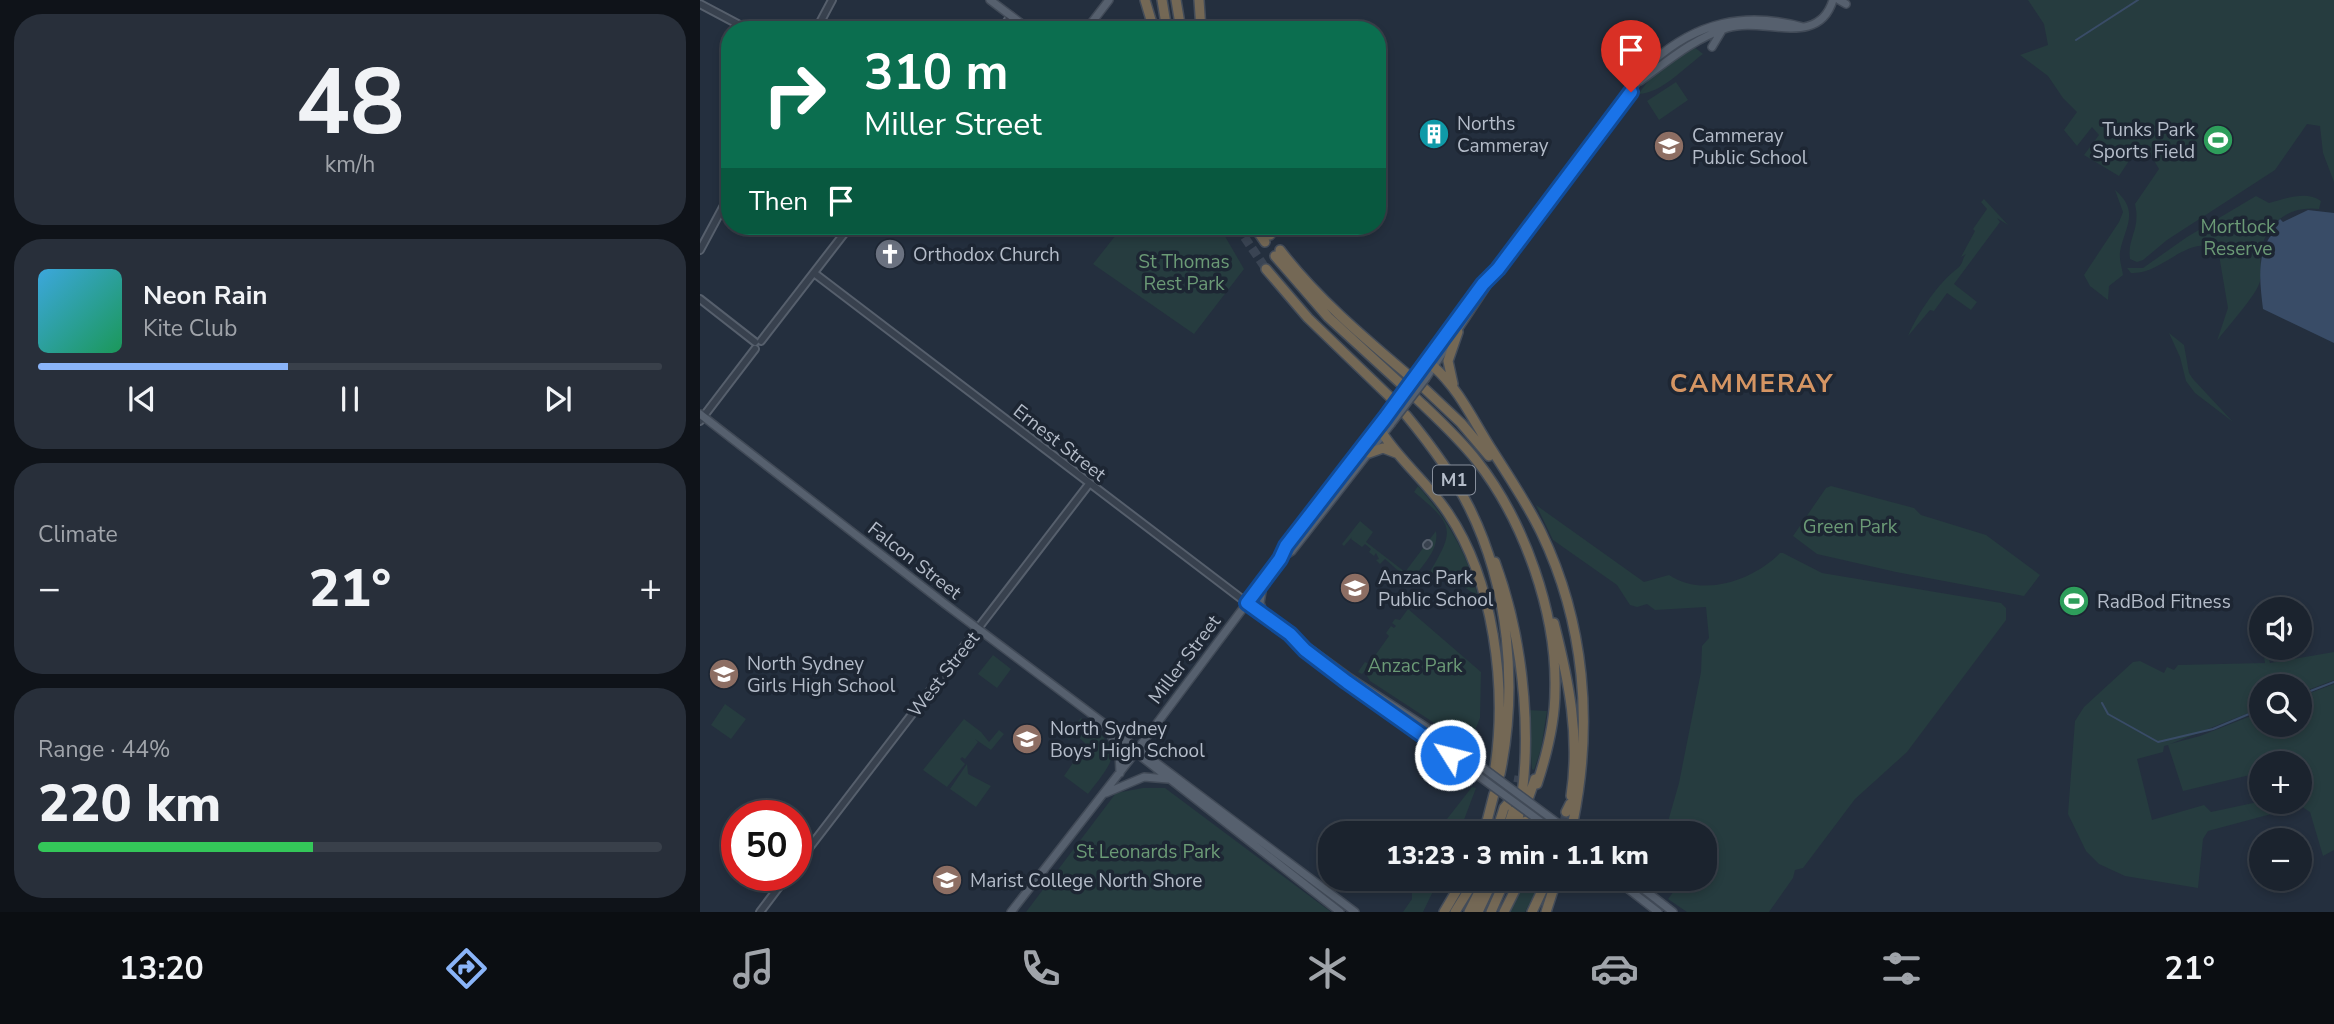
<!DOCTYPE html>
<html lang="en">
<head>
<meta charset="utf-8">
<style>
	body { margin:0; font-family:"Nunito Sans",sans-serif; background:#282f3a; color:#f1f3f6; height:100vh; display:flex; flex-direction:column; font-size:26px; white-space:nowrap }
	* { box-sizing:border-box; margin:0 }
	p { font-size:23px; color:#a0a4aa }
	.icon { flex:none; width:38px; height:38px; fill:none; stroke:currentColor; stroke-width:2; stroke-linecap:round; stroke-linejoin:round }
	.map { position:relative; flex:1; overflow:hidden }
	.drawer { display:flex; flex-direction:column; gap:14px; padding:14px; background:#0f1319; width:700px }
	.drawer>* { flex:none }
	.top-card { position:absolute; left:21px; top:21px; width:665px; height:214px; border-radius:28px; box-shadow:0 4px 10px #0003,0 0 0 2px #39404a; background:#0b6e4f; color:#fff; overflow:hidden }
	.fabs { position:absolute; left:1549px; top:597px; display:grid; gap:14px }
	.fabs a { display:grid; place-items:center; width:63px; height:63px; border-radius:50%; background:#1b232e; box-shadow:0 4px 10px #0003,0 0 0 2px #39404a; font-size:35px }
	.speed { position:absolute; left:21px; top:800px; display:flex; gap:14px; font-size:35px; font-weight:700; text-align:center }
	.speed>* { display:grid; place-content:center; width:91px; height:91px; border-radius:50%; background:#1b232e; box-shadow:0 4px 10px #0003,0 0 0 2px #39404a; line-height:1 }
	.speed .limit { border:10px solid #d22; background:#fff; color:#111 }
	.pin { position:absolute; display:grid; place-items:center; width:60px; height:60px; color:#fff; margin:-72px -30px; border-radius:50% 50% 50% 0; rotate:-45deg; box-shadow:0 0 7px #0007 }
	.pin .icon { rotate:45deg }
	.me { position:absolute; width:77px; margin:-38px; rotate:306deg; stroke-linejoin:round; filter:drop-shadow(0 0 5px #0008) }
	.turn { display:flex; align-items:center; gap:24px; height:147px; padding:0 28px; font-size:32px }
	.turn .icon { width:91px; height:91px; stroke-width:2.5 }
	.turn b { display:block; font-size:49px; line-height:60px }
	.then { display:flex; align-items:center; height:66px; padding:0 28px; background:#0003; gap:14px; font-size:26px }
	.big { font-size:52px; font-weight:800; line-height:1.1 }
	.drawer .tile { flex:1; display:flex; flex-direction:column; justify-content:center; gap:10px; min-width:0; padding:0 24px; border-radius:28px; background:#282f3a }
	.drawer .dial { align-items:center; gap:0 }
	.dial b { font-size:91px; line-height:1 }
	.song { display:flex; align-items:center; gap:21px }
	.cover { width:84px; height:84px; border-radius:10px; background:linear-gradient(135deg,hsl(200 70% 55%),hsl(150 70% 35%)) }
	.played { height:7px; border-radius:4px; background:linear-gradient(90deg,#8ab4f8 40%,#39404a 40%) }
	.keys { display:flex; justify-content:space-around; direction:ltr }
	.heat { display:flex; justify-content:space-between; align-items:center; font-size:38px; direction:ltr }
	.charge { height:10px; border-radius:5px; background:linear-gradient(90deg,#34c759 44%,#39404a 0) }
	.trip { position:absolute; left:618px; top:821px; width:399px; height:70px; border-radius:28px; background:#1b232e; box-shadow:0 4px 10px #0003,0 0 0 2px #39404a; font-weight:800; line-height:70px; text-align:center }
	.tab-bar { display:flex; height:112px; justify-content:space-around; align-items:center; background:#0b0e12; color:#a0a4aa }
	.tab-bar .icon { width:49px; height:49px }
	.tab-bar .current { color:#8ab4f8 }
	.tab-bar b { font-size:32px; color:#f1f3f6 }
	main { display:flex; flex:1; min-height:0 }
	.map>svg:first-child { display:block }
	.green { fill:#263c3f; fill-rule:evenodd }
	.water { fill:#394c67 }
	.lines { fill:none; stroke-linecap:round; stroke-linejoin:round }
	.stream { stroke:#394c67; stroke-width:2 }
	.highway-tunnel { stroke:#3a4453; stroke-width:9; stroke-dasharray:9 4.5; stroke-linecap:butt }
	.minor-casing { stroke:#565f6c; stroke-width:10 }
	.major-casing { stroke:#414a57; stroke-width:10 }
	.highway-casing { stroke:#434c59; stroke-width:12 }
	.minor { stroke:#38414e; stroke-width:6 }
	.major { stroke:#56606e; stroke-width:7 }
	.highway { stroke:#746855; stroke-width:9 }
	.major-bridge-casing { stroke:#414a57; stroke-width:10; stroke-linecap:butt }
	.major-bridge { stroke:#56606e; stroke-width:7 }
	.route-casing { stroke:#114b97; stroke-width:18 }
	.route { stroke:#1a73e8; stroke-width:12 }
	.labels { text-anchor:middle; stroke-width:7; stroke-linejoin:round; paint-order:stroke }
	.shield { fill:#1d2633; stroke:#878f9c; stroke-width:2 }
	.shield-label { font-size:18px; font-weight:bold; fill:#b4bcc9 }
	.poi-label { font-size:19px; fill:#b4bcc9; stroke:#1d2633; text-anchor:start }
	.park-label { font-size:19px; fill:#6b9a76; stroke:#1d2633 }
	.street-label { font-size:19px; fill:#b4bcc9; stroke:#1d2633 }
	.district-label { font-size:26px; font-weight:bold; letter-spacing:2px; fill:#d59563; stroke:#1d2633 }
</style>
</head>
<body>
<main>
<section class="drawer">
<div class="tile dial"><b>48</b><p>km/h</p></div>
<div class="tile">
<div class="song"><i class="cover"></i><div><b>Neon Rain</b><p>Kite Club</p></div></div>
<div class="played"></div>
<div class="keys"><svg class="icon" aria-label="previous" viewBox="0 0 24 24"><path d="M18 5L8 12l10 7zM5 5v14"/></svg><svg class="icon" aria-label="pause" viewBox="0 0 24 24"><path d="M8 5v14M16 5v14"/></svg><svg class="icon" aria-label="next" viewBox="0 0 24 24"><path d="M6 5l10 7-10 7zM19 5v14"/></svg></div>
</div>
<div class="tile"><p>Climate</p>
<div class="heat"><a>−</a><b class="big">21°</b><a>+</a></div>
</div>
<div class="tile"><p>Range · 44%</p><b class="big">220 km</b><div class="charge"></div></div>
</section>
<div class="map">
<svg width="1634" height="912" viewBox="0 0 1634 912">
	<rect width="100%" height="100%" fill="#242f3e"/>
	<path class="green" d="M 1328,0 L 1634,0 L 1634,182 L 1623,153 L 1620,126 L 1607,124 L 1575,170 L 1467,240 L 1443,260 L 1437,262 L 1430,259 C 1427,237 1441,230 1435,204 L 1459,169 L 1446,147 L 1434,153 L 1419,176 L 1384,155 L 1399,135 L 1392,127 L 1377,146 L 1364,130 L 1377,112 L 1363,98 L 1348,76 L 1320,55 L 1348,45 L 1344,24 Z
		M 993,46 L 1003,54 C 985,67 962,93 939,94 C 952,72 972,60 993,46 Z
		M 976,82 L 988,100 L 959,120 L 947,101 Z
		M 1415,190 C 1441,212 1424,228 1420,252 C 1419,261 1422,267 1423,275 L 1409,286 L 1408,300 L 1390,286 L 1384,275 L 1419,222 L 1423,212 Z
		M 1556,196 L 1569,203 C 1585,199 1606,190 1621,201 L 1619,209 C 1590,205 1565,223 1561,252 C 1559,262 1563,275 1559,284 C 1554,298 1527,327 1517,341 L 1528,308 L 1519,255 L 1515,247 C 1483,238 1461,275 1431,273 L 1427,268 L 1443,268 L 1487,237 Z
		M 1284,199 L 1308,225 L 1297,218 L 1300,222 L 1254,284 L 1277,302 L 1271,310 L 1247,293 L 1234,311 L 1230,310 L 1208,336 C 1218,313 1238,283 1258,268 C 1263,264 1262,259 1266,254 L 1261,257 L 1275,231 L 1273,229 L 1287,209 L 1281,202 Z
		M 423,226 L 519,226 L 544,269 L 494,334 L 393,264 Z
		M 1469,333 L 1484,345 L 1489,373 L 1493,379 L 1533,422 L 1495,393 L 1486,381 L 1480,357 Z
		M 718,486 C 749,521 772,561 780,607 L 772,598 L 774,594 L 742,571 L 739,575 L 733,573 L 727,577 C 754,531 757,527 714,492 Z
		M 1131,486 L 1214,508 L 1221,515 L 1286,535 L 1340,575 L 1324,596 L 1196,572 L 1117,554 L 1093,536 L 1126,488 Z
		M 836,505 L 944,582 L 969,575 C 1003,598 1054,580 1080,553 L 1083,553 L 1122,573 L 1301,603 L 1306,608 L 1306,620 L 1207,752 L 1155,799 L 1103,868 L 1095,870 L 1093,878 L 1069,912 L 987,912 L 968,899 L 974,891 L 974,879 L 1004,878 L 1004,833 L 970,833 L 969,818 L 979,783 L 1001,672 L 1002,646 L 1009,638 L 1006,607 L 955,610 L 947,604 L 937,607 L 930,605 L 917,585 L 853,540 Z
		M 660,521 L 673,532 L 666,542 L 705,572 L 736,531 C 739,549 725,562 715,576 L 705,573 L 703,575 L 685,559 L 680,564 L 676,560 L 679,559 L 676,553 L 674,556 L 669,552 L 671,549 L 665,544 L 662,547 L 651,539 L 652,537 L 644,546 L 642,544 Z
		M 708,609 L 781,672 L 780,718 L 773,735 L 745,730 L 670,681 L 667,676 L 667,669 L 662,674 L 658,672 L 665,662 L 669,664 L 689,636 L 686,633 L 691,626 L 694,628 L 696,626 L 692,623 L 695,619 L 700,620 Z
		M 1563,648 L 1566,648 L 1570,663 L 1634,652 L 1634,680 L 1600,693 L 1600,686 L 1561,686 L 1561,708 L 1470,744 L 1500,736 L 1561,712 L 1561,724 L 1600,724 L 1600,697 L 1634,684 L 1634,850 L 1623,856 L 1610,812 L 1601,806 L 1508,831 L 1503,839 L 1498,888 L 1425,876 L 1399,864 L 1386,851 L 1368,814 L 1375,721 L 1384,707 L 1433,662 L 1440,661 L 1464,673 L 1467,667 L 1474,670 L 1478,665 L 1565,663 ZM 1468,745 L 1483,791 L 1550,775 L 1558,802 L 1511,812 L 1504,805 L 1452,820 L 1437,759 L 1463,752 L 1464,746 ZM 1561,763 L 1600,763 L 1600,802 L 1561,802 Z
		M 293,655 L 311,669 L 297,688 L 278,674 Z
		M 25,704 L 46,719 L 31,739 L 11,725 Z
		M 827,710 L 847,711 L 841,749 L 834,770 L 832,769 Z
		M 381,718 C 423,751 419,754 388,794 L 364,776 L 386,744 L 375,734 L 369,740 L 365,736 Z
		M 264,719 L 281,732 L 289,742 L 299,730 L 304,734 L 291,750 L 275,739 L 278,742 L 265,759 L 262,757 L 260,759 L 265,764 L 247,787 L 223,770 Z
		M 267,764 L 268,774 L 291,786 L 276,807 L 250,789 Z
		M 772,787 L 776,788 L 759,833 L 736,833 Z
		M 443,788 L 465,788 L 631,912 L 326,912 L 416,793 Z
		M 712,879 L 739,879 L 723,912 L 703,912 L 712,899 Z
		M 826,879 L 843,879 L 825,912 L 810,912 Z"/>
	<path class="water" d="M 1608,210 L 1634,213 L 1634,343 L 1563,309 C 1560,284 1556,254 1572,234 L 1570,231 L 1580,219 L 1583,222 Z"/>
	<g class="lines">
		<path class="stream" d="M 1376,40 L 1438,0
			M 1600,695 L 1634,682
			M 1402,703 L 1408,714 L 1458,742 L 1513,729 L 1561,709"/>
		<path class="highway-tunnel" d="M 537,226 L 566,269
			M 813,809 L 819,776
			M 862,833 L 866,812"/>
		<g class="minor-casing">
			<path id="minor" d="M 0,4 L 49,30
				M 116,30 L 132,0
				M 301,30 L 311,16
				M 0,250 L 30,194
				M 114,273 L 547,603
				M 0,299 L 55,342
				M 61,341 L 150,226
				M 0,421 L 55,349
				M 727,545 L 728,544
				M 96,865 L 389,484
				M 60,912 L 88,875"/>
		</g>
		<g class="major-casing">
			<path id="major" d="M 290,0 L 330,30
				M 1139,0 L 1146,4
				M 386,30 L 409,0
				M 1012,47 L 1021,32
				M 940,81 C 969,60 993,39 1027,28 C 1063,16 1118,49 1133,0
				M 716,376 L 790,277
				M 726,378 L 798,269 L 952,62 C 997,22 1045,11 1103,27
				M 0,414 L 245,604 L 655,912
				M 581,558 L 592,551 L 691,424
				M 564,580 L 560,603 L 565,616
				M 547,603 L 650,678 L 735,733 L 782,767
				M 592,638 L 605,651 L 647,682 L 780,777
				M 407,728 L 419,750 L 420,773
				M 420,740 L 640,912
				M 406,793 L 444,777 L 468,779
				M 844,824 L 855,833
				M 914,878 L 958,912
				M 929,878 L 973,912
				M 311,912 L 431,758 L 580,559 L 586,546 L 688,413"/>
		</g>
		<g class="highway-casing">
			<path id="highway" d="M 445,0 L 454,30
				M 462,0 L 467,30
				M 476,0 L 481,30
				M 499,0 L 501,30
				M 554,226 L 565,242
				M 564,226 L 570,235
				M 580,250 C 616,297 662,336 707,374
				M 575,256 L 628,317 L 700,383
				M 566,269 L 608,318 L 690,397
				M 734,367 C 759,389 774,422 792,450 C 809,477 827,503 841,532 C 885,623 893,724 873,822
				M 753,384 L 748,361 L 758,332
				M 725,389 L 761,423 L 789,456
				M 717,399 C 738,419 759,438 777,461 C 824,521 857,613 855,690 C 855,723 847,754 837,784
				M 706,415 C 730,444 752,473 769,507 C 809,587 818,687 800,774
				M 683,434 C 701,462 729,484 748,513 C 794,581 807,687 795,767 L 799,772
				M 669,453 L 683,448 L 696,453
				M 795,562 C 825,643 835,750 815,833
				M 854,623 C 869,682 880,736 871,796
				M 825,808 L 835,779
				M 866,812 L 870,804
				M 784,833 L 794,794
				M 796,833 L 804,808 L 811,800
				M 806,833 L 813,811
				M 822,833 L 826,821
				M 842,833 L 844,824
				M 744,912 L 764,878
				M 755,912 L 776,878
				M 769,912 L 786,878
				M 778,912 L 794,878
				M 791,912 L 806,878
				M 804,912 L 821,878
				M 832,912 L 848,878
				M 846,912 L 857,878"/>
		</g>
		<use href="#minor" class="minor"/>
		<use href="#major" class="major"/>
		<use href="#highway" class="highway"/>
		<g class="major-bridge-casing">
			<path id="major-bridge" d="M 688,413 L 716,376
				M 691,424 L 726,378
				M 782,767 L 871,833
				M 780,777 L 844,824"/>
		</g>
		<use href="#major-bridge" class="major-bridge"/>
	</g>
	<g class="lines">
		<g class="route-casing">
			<path id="route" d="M 750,755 L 647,682 L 605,650 L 590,634 L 547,603 L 580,559 L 586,546 L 685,418 L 783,284 L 798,269 L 931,92"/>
		</g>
		<use href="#route" class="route"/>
	</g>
	<defs>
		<g id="building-disc" transform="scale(1.575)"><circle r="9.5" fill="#0f9aa8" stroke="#1d2633"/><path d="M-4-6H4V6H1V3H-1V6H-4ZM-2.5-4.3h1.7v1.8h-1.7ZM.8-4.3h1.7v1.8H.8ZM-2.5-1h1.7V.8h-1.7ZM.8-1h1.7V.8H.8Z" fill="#fff"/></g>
		<g id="stadium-disc" transform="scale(1.575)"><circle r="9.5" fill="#2e9e5b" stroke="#1d2633"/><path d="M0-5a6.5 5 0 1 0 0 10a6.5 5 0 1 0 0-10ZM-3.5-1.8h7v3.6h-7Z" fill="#fff"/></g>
		<g id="school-disc" transform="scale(1.575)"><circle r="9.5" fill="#8d6e63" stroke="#1d2633"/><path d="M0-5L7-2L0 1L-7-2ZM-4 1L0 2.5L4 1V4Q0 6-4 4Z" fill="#fff"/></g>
		<g id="church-disc" transform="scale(1.575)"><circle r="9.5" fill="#6b7280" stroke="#1d2633"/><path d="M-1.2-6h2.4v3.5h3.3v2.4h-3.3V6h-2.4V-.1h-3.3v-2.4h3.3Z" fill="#fff"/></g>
	</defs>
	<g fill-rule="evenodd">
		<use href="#building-disc" x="734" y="134"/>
		<use href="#stadium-disc" x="1518" y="140"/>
		<use href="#school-disc" x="969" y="146"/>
		<use href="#church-disc" x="190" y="254"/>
		<use href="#school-disc" x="655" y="588"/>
		<use href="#stadium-disc" x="1374" y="601"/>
		<use href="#school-disc" x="24" y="674"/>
		<use href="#school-disc" x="327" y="739"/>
		<use href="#school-disc" x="247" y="880"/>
	</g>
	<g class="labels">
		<rect class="shield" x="733" y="465.5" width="42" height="29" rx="5"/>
		<g class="shield-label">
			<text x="754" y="486">M1</text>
		</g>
		<g class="poi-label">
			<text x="757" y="130">Norths<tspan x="757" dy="22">Cammeray</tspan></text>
			<text x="1495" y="136" text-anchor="end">Tunks Park<tspan x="1495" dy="22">Sports Field</tspan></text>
			<text x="992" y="142">Cammeray<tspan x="992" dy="22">Public School</tspan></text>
			<text x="213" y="261">Orthodox Church</text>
			<text x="678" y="584">Anzac Park<tspan x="678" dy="22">Public School</tspan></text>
			<text x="1397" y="608">RadBod Fitness</text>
			<text x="47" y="670">North Sydney<tspan x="47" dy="22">Girls High School</tspan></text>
			<text x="350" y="735">North Sydney<tspan x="350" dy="22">Boys' High School</tspan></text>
			<text x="270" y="887">Marist College North Shore</text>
		</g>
		<g class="park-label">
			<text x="1538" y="233">Mortlock<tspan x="1538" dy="22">Reserve</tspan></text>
			<text x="484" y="268">St Thomas<tspan x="484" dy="22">Rest Park</tspan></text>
			<text x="1150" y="533">Green Park</text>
			<text x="715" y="672">Anzac Park</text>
			<text x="448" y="858">St Leonards Park</text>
		</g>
		<g class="street-label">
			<text transform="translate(360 442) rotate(38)" y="7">Ernest Street</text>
			<text transform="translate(215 560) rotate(38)" y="7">Falcon Street</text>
			<text transform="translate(484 659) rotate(-53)" y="7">Miller Street</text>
			<text transform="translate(243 674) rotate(-52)" y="7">West Street</text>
		</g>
		<g class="district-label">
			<text x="1052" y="392">CAMMERAY</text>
		</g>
	</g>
</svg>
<div class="fabs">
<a><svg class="icon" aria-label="sound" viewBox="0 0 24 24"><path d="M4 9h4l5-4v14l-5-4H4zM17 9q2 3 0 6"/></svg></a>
<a><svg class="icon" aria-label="search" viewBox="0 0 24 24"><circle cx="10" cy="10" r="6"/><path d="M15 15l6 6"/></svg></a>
<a>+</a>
<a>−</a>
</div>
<div class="speed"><div class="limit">50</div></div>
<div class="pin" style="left:931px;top:92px;background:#d93025"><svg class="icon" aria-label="arrive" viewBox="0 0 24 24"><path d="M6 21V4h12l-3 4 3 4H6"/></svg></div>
<svg class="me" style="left:750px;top:755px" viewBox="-20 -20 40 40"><circle r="17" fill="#1a73e8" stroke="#fff" stroke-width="3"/><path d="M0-11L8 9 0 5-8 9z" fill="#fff"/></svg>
<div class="trip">13:23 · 3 min · 1.1 km</div>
<div class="top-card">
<div class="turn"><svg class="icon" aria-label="right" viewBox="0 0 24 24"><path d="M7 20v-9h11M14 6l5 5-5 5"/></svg><div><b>310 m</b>Miller Street</div></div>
<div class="then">Then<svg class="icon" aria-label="arrive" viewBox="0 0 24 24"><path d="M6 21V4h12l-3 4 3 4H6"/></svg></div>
</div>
</div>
</main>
<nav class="tab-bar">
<b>13:20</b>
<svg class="icon current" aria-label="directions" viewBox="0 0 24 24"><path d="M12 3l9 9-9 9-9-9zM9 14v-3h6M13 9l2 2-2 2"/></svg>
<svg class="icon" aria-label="music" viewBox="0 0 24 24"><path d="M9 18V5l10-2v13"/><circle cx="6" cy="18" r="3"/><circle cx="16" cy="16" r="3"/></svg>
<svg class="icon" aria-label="phone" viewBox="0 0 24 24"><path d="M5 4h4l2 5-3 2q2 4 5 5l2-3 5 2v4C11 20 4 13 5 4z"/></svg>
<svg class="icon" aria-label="climate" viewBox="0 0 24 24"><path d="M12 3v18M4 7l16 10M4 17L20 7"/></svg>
<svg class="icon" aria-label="car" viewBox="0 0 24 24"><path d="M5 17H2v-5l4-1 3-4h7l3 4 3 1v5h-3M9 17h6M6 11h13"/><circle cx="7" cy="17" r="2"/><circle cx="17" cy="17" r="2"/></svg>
<svg class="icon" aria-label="filters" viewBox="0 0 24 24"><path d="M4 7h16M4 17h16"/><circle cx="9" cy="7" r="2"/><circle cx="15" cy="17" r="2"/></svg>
<b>21°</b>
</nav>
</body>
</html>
